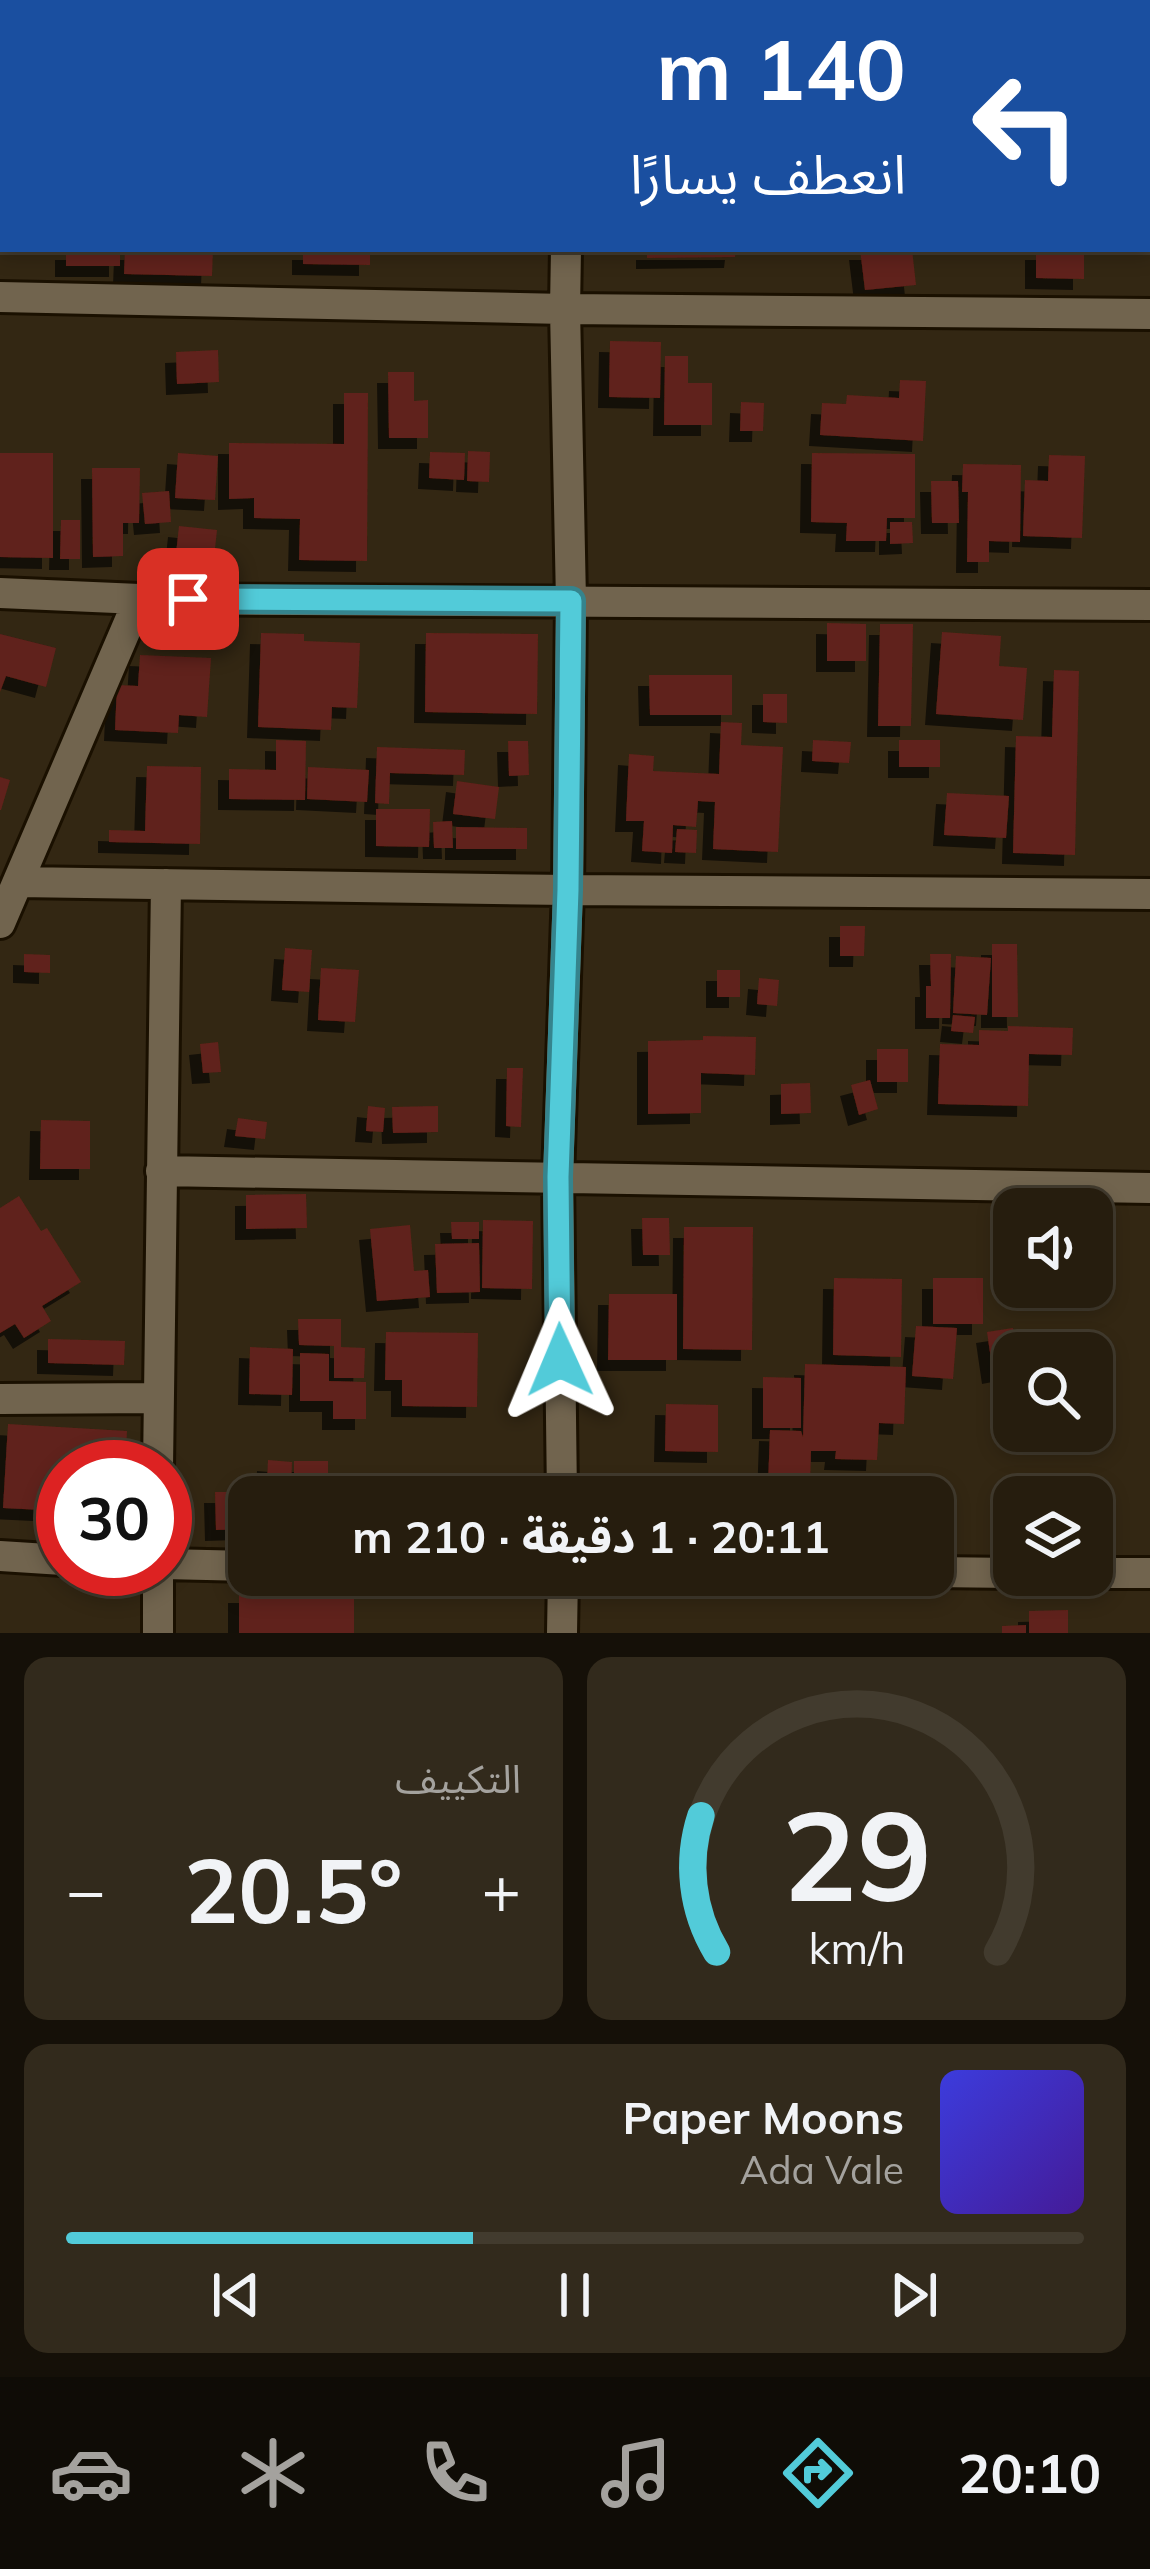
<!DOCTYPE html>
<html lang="ar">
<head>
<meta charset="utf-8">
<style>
	body { margin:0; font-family:Mulish,"Noto Sans Arabic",sans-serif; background:#322a1c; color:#f1f3f6; direction:rtl; height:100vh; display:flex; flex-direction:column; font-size:45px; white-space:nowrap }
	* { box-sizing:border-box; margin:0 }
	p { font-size:39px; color:#a4a29e }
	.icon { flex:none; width:66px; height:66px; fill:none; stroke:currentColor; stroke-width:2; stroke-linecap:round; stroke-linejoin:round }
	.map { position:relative; height:1633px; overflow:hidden; direction:ltr }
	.side { display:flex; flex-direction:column; gap:24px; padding:24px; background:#151008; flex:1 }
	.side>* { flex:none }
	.banner { position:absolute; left:0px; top:0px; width:1152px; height:252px; box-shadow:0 6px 18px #0003,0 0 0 3px #423b2e; direction:rtl; background:#1a4fa0; color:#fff; overflow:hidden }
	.buttons { position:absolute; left:993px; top:1188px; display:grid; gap:24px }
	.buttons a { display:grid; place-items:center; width:120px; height:120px; border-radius:24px; background:#261d0e; box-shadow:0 6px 18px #0003,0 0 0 3px #423b2e; font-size:60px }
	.speed { position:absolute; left:36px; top:1440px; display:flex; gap:24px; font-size:60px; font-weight:700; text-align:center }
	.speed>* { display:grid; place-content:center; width:156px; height:156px; border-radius:50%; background:#261d0e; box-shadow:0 6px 18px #0003,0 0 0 3px #423b2e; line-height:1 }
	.speed .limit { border:18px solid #d22; background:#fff; color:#111 }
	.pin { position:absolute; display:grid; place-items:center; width:102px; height:102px; color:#fff; margin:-51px; border-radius:24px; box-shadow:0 6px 18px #0006 }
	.me { position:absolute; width:132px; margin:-66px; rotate:359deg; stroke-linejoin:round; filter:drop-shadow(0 0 9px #0008) }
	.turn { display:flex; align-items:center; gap:42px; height:252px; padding:0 48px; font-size:54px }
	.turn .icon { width:156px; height:156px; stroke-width:2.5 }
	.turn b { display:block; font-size:84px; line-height:102px }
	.big { font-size:90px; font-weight:700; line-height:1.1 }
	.side .card { flex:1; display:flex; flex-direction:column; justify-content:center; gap:18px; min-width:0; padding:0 42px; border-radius:24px; background:#322a1c }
	.side .dial { align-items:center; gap:0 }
	.dial svg { height:312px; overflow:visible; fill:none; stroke:#423b2e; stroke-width:7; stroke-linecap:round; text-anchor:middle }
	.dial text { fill:#f1f3f6; stroke:none }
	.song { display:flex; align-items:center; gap:36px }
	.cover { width:144px; height:144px; border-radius:18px; background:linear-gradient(135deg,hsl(240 70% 55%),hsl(260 70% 35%)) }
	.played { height:12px; border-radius:6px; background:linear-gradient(90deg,#52cbd9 40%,#423b2e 40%) }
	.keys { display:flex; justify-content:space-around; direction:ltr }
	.heat { display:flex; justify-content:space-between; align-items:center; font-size:66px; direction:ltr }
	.side .tiles { flex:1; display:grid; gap:24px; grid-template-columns:1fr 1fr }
	.card:last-child { grid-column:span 2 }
	.trip { position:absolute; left:228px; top:1476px; width:726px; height:120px; border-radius:24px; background:#261d0e; box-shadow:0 6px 18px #0003,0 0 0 3px #423b2e; font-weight:700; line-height:120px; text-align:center; direction:rtl }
	.tabs { display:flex; height:192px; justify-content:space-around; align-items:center; background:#0f0c06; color:#a4a29e }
	.tabs .icon { width:84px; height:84px }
	.tabs .active { color:#52cbd9 }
	.tabs b { font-size:54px; color:#f1f3f6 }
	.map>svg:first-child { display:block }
	.building { fill:#61211a; filter:url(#shadow) }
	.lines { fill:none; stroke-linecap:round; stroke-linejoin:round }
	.street-casing { stroke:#1a1000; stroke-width:36 }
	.street { stroke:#71644e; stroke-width:30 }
	.route-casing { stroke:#35848d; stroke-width:30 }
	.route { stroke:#52cbd9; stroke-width:21 }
</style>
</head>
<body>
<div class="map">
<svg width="1150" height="1633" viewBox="0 0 1150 1633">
	<defs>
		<filter id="shadow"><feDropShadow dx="-11" dy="11" stdDeviation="0" flood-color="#0009"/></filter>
	</defs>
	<rect width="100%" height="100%" fill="#332713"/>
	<path class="building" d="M 66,249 L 120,249 L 120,266 L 66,266 Z
		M 125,249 L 213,249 L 212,276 L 124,274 Z
		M 303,249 L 370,249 L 370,265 L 303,264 Z
		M 647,249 L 736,249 L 735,257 L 647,258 Z
		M 860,249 L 912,249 L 916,285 L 865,290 Z
		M 1036,249 L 1084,249 L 1084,279 L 1036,278 Z
		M 610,341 L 661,342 L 660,398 L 609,397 Z
		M 218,350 L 219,382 L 177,384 L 176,352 Z
		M 665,356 L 688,356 L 688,383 L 712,383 L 712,425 L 664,425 Z
		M 388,372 L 414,372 L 414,401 L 428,400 L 428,438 L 389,438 Z
		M 900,380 L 926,381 L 923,441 L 820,435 L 822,403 L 846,404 L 847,395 L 899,398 Z
		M 344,393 L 368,393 L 367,561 L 299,560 L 300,519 L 254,518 L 254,498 L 229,499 L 229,443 L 344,444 Z
		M 741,402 L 764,403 L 763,431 L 740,431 Z
		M 468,451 L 490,452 L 489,482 L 467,481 Z
		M 430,452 L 465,453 L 464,480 L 429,478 Z
		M 0,453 L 53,453 L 53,558 L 0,557 Z
		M 178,453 L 218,456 L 215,500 L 175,498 Z
		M 812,453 L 915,454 L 915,518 L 887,518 L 886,541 L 846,541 L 847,523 L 811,522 Z
		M 1049,455 L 1085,456 L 1082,538 L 1023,536 L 1025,480 L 1048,481 Z
		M 963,464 L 1021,465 L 1020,542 L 989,541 L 989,562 L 967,562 L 968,492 L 962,492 Z
		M 92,468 L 140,468 L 139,523 L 123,523 L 123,556 L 93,557 Z
		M 931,481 L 958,481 L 959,523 L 932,523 Z
		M 169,491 L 171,522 L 145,524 L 142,493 Z
		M 61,520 L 80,520 L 80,559 L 60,559 Z
		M 890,522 L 912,522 L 913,543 L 890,544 Z
		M 179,526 L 217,530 L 214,558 L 176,554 Z
		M 827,623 L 866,624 L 866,661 L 827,661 Z
		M 880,624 L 913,624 L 911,726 L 878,726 Z
		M 942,632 L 1001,636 L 999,666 L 1027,668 L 1023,720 L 936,714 Z
		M 261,633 L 304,634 L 304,641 L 360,643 L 357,708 L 332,707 L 331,730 L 258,727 Z
		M 426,633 L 538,634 L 537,714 L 425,712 Z
		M 0,634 L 56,648 L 46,687 L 6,676 L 0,692 Z
		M 140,655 L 211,658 L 207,717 L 179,715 L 178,733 L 115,730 L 117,685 L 138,686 Z
		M 1054,670 L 1079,671 L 1075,855 L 1013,853 L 1016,736 L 1052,737 Z
		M 649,675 L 732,675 L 732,715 L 650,715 Z
		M 763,694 L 787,694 L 787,723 L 763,722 Z
		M 721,722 L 742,723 L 741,745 L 783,747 L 778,852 L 713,849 L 715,802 L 698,801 L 696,827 L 673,825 L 672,853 L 642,851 L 644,821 L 626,821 L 629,754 L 654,756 L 653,771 L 719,774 Z
		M 276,740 L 306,741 L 305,800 L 229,799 L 229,769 L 276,770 Z
		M 813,740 L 851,742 L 849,763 L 812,761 Z
		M 899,740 L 940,740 L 940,767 L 899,767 Z
		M 508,741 L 528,741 L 529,775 L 509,776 Z
		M 377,747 L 465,750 L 464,775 L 390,773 L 389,804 L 375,803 Z
		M 147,766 L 201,767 L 200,844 L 109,842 L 109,830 L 145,831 Z
		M 308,767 L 369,770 L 367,802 L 307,799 Z
		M 0,777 L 10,780 L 1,810 L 0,810 Z
		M 457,781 L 499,787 L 495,819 L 453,814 Z
		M 947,793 L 1009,796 L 1006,838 L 944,835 Z
		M 376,809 L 430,809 L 429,847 L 376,846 Z
		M 452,821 L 453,848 L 434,848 L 433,822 Z
		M 456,827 L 527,828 L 527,849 L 456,849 Z
		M 677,829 L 697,830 L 696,853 L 675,852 Z
		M 840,926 L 865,926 L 864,956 L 840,956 Z
		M 992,944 L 1017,944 L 1018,1017 L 992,1017 Z
		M 285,948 L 312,950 L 309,992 L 282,990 Z
		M 24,954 L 50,955 L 50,973 L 24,972 Z
		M 930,954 L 951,954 L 950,1018 L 926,1018 L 926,986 L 931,986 Z
		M 956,956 L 991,958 L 987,1015 L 953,1013 Z
		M 321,968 L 359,970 L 355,1022 L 318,1020 Z
		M 717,970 L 740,970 L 740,997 L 717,997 Z
		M 759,978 L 779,980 L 777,1006 L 757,1004 Z
		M 953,1015 L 975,1017 L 973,1033 L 951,1031 Z
		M 1008,1026 L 1073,1028 L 1072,1055 L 1029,1054 L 1028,1106 L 938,1104 L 940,1044 L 979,1045 L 979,1030 L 1008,1031 Z
		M 703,1036 L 756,1037 L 755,1075 L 701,1073 L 701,1113 L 648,1114 L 648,1041 L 703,1040 Z
		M 218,1042 L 221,1072 L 203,1073 L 200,1044 Z
		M 877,1049 L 908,1049 L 908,1082 L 877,1082 Z
		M 507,1068 L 523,1068 L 521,1127 L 506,1126 Z
		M 870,1080 L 878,1109 L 859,1115 L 851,1085 Z
		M 810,1083 L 811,1113 L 781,1114 L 781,1084 Z
		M 368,1106 L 385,1108 L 383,1132 L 366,1131 Z
		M 438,1106 L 438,1132 L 393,1133 L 392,1107 Z
		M 238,1118 L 267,1122 L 265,1139 L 235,1136 Z
		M 41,1120 L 90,1121 L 90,1169 L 40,1169 Z
		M 306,1194 L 307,1228 L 246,1229 L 246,1195 Z
		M 19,1196 L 41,1231 L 47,1228 L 81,1282 L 42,1306 L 51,1321 L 24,1338 L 15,1324 L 0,1333 L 0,1208 Z
		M 642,1218 L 669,1218 L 670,1255 L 643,1255 Z
		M 483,1220 L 533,1221 L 532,1289 L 482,1288 Z
		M 451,1222 L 479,1222 L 479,1239 L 452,1239 Z
		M 410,1225 L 414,1271 L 428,1270 L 430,1297 L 377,1301 L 370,1229 Z
		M 684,1227 L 753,1227 L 752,1350 L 683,1349 Z
		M 479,1243 L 480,1292 L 437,1293 L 435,1244 Z
		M 834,1278 L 902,1279 L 901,1357 L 833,1355 Z
		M 933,1278 L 983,1278 L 983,1324 L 933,1324 Z
		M 609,1294 L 677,1294 L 677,1360 L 608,1360 Z
		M 298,1319 L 341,1319 L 341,1347 L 365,1348 L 364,1378 L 334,1378 L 334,1346 L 299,1345 Z
		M 916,1326 L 957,1328 L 953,1379 L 912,1376 Z
		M 1013,1328 L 1017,1353 L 1014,1353 L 1014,1369 L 993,1373 L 987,1332 Z
		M 386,1332 L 478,1333 L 477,1407 L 402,1406 L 402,1380 L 385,1380 Z
		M 48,1339 L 125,1341 L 124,1365 L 48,1363 Z
		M 250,1347 L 293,1349 L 292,1395 L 249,1394 Z
		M 300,1353 L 329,1354 L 329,1381 L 366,1382 L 366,1419 L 333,1419 L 333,1401 L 300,1401 Z
		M 805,1364 L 906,1367 L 904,1424 L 879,1423 L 877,1460 L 835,1459 L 836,1451 L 811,1451 L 810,1486 L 768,1486 L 770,1430 L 801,1431 L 803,1437 Z
		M 763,1377 L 801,1378 L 801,1428 L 763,1428 Z
		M 666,1404 L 718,1405 L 718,1452 L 665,1451 Z
		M 8,1424 L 127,1431 L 125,1467 L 63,1467 L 63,1511 L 3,1508 Z
		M 268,1460 L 292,1462 L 291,1485 L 267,1483 Z
		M 294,1461 L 328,1461 L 328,1497 L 307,1497 L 307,1485 L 303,1485 L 303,1497 L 265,1497 L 265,1487 L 294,1487 Z
		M 215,1492 L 239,1492 L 239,1507 L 249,1507 L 249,1529 L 216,1530 Z
		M 239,1592 L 354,1592 L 354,1633 L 239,1633 Z
		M 1068,1610 L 1068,1633 L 1029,1633 L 1029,1611 Z
		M 1026,1625 L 1026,1633 L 1002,1633 L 1002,1626 Z"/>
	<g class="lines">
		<g class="street-casing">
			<path id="street" d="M 573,3 L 573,0
				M 0,7 L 3,7
				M 1149,25 L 1150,25
				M 0,297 L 565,309 L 1150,314
				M 0,593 L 139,599 L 1150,605
				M 18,882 L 568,890 L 1150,894
				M 0,923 L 139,599
				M 161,1171 L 1150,1188
				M 0,1399 L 158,1398
				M 158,1467 L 166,884
				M 562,1497 L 558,1177 L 568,890 L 571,601 L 565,309 L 566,249
				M 0,1556 L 63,1560
				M 165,1564 L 249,1566
				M 158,1569 L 158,1633
				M 933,1572 L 1014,1573
				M 1092,1573 L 1150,1573
				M 562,1633 L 563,1575"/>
		</g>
		<use href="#street" class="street"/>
	</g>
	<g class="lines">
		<g class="route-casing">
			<path id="route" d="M 188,599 L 571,601 L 568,890 L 558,1177 L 560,1360"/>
		</g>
		<use href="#route" class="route"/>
	</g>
</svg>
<div class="buttons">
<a><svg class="icon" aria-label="sound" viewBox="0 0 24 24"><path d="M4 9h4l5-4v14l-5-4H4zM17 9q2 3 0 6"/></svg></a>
<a><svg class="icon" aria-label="search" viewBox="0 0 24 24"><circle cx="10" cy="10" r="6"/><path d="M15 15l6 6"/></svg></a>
<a><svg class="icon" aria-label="layers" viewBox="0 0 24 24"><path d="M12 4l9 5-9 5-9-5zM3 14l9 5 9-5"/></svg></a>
</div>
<div class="speed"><div class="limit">30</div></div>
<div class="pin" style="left:188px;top:599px;background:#d93025"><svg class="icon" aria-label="arrive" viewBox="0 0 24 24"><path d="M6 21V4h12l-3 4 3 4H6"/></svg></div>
<svg class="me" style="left:560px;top:1360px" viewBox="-20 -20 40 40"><path d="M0-17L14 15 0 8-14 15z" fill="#52cbd9" stroke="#fff" stroke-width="4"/></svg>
<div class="trip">20:11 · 1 دقيقة · 210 m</div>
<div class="banner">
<div class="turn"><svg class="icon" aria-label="left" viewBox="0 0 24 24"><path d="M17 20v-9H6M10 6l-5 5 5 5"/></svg><div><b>140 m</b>انعطف يسارًا</div></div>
</div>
</div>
<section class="side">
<div class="tiles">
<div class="card dial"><svg viewBox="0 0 100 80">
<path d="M14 69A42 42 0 1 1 86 69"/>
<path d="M14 69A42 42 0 0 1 10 34" stroke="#52cbd9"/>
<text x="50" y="56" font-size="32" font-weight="700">29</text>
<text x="50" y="72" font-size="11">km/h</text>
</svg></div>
<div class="card"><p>التكييف</p>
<div class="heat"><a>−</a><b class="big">20.5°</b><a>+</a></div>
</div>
<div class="card">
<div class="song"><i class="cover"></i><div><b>Paper Moons</b><p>Ada Vale</p></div></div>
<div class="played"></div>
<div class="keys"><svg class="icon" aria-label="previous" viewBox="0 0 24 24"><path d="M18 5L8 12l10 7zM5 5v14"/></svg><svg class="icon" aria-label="pause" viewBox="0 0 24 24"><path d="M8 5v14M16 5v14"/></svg><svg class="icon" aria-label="next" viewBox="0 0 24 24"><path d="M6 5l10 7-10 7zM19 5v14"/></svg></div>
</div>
</div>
</section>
<nav class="tabs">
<b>20:10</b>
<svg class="icon active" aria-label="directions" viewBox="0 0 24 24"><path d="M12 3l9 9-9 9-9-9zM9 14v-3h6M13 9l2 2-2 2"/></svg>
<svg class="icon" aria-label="music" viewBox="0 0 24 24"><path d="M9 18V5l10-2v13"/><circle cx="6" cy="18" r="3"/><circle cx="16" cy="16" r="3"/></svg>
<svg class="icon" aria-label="phone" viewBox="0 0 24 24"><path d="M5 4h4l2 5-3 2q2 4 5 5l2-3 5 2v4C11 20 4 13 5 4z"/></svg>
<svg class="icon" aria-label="climate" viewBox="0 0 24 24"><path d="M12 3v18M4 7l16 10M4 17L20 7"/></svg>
<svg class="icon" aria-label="car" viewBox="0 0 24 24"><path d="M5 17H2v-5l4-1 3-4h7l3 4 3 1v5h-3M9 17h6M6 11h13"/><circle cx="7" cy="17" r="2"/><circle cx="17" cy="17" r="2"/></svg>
</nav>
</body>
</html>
